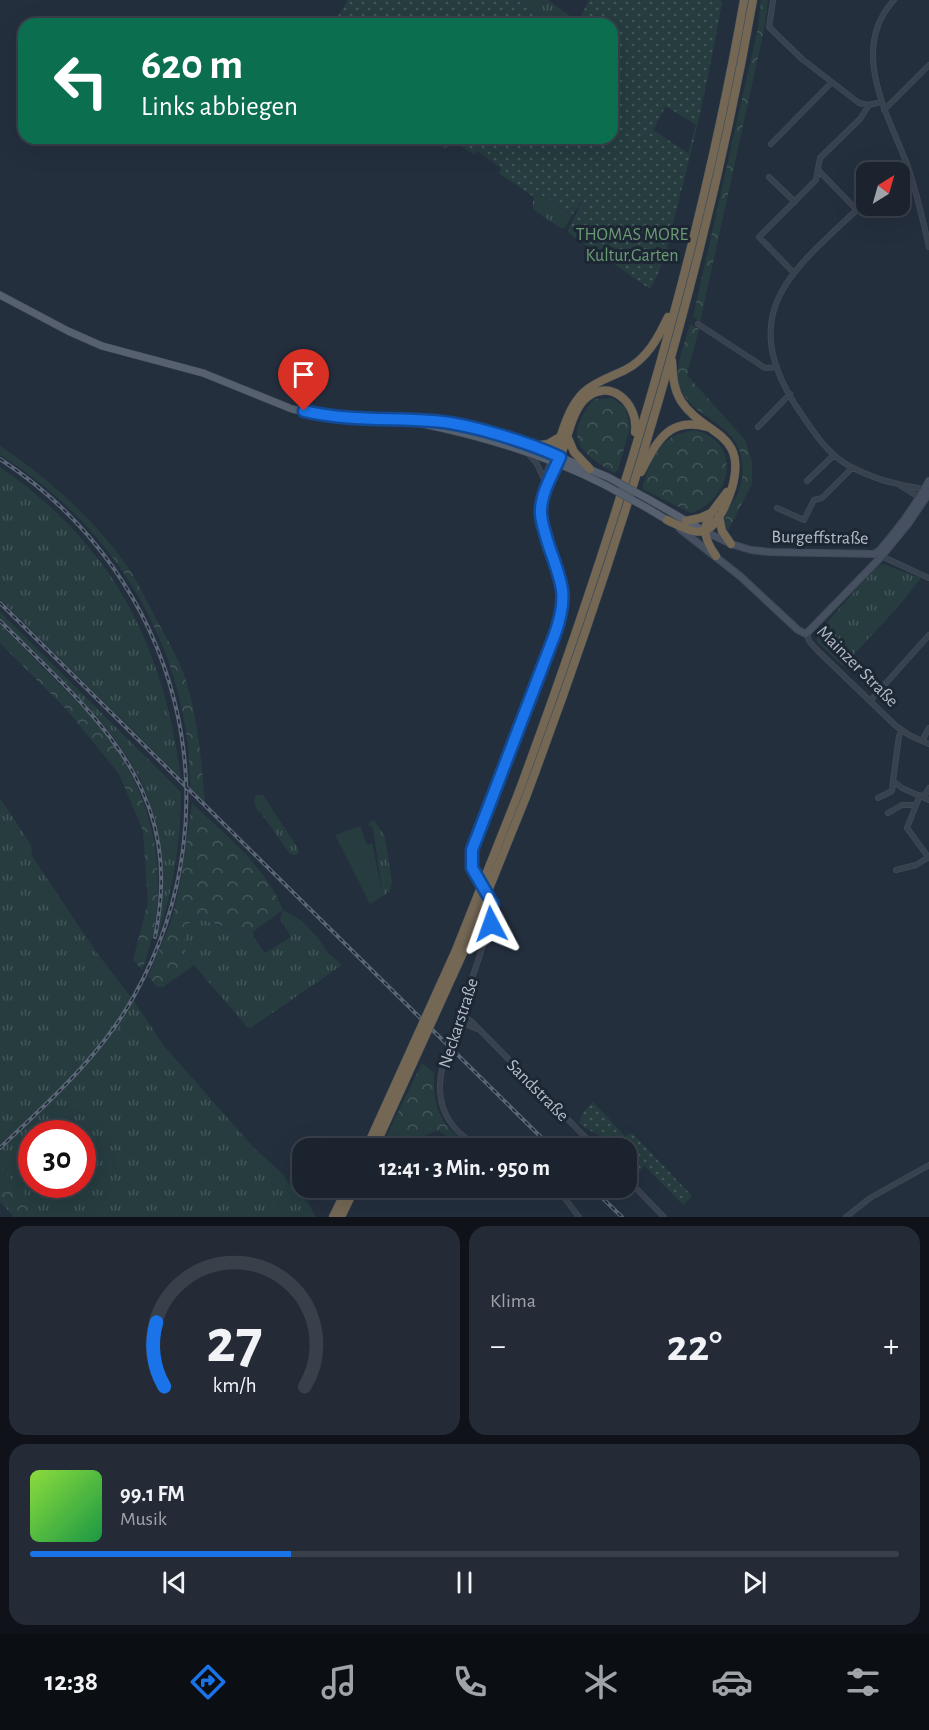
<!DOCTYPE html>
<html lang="de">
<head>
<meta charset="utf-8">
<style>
	body { margin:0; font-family:"Alegreya Sans",sans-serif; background:#242b36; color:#f1f3f6; height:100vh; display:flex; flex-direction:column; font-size:22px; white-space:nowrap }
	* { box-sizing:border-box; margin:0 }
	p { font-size:20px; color:#a0a4aa }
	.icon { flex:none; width:33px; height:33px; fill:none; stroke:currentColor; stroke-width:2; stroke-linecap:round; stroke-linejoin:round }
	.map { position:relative; height:1217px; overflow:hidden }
	.panel { display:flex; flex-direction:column; gap:9px; padding:9px; background:#0f1319; flex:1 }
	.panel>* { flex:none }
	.hud { position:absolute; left:18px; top:18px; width:600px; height:126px; border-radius:18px; box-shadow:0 6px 24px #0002,0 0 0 2px #39404a; background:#0b6e4f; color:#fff; overflow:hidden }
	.needle { width:39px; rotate:37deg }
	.controls { position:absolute; left:856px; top:162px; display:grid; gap:12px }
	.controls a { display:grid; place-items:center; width:54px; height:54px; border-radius:12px; background:#1b232e; box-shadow:0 6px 24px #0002,0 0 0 2px #39404a; font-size:30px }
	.speed { position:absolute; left:18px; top:1120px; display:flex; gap:12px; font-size:30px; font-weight:700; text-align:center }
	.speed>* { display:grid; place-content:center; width:78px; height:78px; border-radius:50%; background:#1b232e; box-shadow:0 6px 24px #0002,0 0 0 2px #39404a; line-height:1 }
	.speed .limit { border:9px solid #d22; background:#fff; color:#111 }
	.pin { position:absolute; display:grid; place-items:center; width:51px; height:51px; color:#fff; margin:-62px -26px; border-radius:50% 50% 50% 0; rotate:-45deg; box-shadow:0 0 6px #0007 }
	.pin .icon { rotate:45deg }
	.me { position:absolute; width:66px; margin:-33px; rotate:356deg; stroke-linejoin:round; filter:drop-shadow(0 0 4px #0008) }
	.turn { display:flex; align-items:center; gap:21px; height:126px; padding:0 24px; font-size:27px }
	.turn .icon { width:78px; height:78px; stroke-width:2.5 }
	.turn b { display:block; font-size:42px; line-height:51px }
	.big { font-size:45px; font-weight:700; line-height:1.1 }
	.panel .widget { flex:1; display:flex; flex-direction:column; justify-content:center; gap:9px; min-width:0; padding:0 21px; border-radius:18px; background:#242b36 }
	.panel .dial { align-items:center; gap:0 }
	.dial svg { height:156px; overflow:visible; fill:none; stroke:#39404a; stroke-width:7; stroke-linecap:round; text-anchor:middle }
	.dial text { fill:#f1f3f6; stroke:none }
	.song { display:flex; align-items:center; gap:18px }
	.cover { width:72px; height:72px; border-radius:9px; background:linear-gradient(135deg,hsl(90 70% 55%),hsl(140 70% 35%)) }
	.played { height:6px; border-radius:3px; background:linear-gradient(90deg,#1a73e8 30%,#39404a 30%) }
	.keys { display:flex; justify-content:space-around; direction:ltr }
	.heat { display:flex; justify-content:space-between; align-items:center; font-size:33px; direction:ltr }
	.panel .tiles { flex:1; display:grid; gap:9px; grid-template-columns:1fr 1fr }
	.widget:last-child { grid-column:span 2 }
	.trip { position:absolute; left:292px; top:1138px; width:345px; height:60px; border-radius:18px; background:#1b232e; box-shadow:0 6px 24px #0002,0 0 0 2px #39404a; font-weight:700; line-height:60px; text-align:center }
	.dock { display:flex; height:96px; justify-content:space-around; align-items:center; background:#0b0e12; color:#a0a4aa }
	.dock .icon { width:42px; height:42px }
	.dock .active { color:#1a73e8 }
	.dock b { font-size:27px; color:#f1f3f6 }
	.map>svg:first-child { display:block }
	.grass { fill:url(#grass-tufts); fill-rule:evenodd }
	.forest { fill:url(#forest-crowns) }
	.garden { fill:url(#garden-dots); fill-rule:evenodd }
	.pitch { fill:#263c3f }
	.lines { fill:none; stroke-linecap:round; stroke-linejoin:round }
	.minor-casing { stroke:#414a57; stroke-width:6 }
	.secondary-casing { stroke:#414a57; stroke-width:8 }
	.primary-casing { stroke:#414a57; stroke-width:8 }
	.motorway-casing { stroke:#434c59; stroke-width:9 }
	.minor { stroke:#38414e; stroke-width:4.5 }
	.secondary { stroke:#465061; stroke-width:6 }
	.primary { stroke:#56606e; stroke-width:7 }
	.motorway { stroke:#746855; stroke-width:8 }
	.rail-casing { stroke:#5a6575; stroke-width:4 }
	.rail { stroke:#1d2633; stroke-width:1.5; stroke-dasharray:4.5; stroke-linecap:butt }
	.primary-bridge-casing { stroke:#414a57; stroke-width:8; stroke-linecap:butt }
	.motorway-bridge-casing { stroke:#434c59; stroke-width:9; stroke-linecap:butt }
	.primary-bridge { stroke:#56606e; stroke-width:7 }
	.motorway-bridge { stroke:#746855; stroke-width:8 }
	.route-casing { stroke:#114b97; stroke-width:15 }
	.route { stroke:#1a73e8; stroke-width:10 }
	.labels { text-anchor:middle; stroke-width:6; stroke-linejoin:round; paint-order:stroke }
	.park-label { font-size:18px; fill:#6b9a76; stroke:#1d2633 }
	.street-label { font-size:18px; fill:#b4bcc9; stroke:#1d2633 }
</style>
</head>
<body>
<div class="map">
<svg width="929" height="1217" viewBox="0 0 929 1217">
	<defs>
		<pattern id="grass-tufts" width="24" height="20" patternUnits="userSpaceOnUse" patternTransform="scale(1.5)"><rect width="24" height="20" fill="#263c3f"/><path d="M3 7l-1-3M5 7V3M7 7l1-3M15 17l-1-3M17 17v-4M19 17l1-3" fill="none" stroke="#435659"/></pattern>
		<pattern id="forest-crowns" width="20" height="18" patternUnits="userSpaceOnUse" patternTransform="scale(1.5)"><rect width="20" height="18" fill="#263c3f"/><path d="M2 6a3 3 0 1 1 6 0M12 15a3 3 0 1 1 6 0" fill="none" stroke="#435659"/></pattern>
		<pattern id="garden-dots" width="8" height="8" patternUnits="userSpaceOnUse" patternTransform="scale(1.5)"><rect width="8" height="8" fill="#263c3f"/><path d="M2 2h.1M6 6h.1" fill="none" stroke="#435659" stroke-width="1.8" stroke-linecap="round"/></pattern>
	</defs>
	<rect width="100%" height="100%" fill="#242f3e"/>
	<path class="grass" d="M 516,0 L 548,0 L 573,18 L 569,24 L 553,24 Z
		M 537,193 L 572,215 L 565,228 L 560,228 L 533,209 L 533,201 Z
		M 0,467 C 115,547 163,645 181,778 L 0,599 Z
		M 882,564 L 921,578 L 898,607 L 843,666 L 817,642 L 817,634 L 875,568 Z
		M 0,612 L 181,792 C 181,841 173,892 157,938 C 184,777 103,722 0,619 Z
		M 256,795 L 263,795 L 297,847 L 299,852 L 297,855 L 290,854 L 261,813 L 257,810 L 254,800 Z
		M 0,798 L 31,845 L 32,856 L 97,953 L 134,1001 L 164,1046 L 254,1148 L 284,1175 L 288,1183 L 309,1204 L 316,1217 L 14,1217 L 0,1202 ZM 32,1134 L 82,1134 L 82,1185 L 32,1185 Z
		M 374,820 L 385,837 L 392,882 L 390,891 L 383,896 L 373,828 L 368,824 Z
		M 283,910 L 302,921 L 318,938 L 328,953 L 342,965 L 252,1027 L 248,1028 L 194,965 L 183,946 L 187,924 L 197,918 L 229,928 L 254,931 L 253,936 L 265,953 L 291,937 L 280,919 Z"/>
	<path class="forest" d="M 761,0 L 768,0 L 764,30 L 700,322 L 693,317 L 758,28 Z
		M 690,324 L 699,329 L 687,375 L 745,440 L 752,461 L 752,484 L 728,531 C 720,516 732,505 738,493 C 743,481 744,465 740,452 C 730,418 681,415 678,377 C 677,360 686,340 690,324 Z
		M 612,398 L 625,407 L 630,427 L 618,470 L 614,473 C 576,450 564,437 594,399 Z
		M 695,430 C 744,443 731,500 691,513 L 642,489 C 652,457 658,435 695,430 Z
		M 0,446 C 47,477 91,517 125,563 C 137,579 145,598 154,615 C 164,633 175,652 183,672 C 198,713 201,759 205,802 L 191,788 C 188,771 190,754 187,738 C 171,620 101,517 0,455 Z
		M 0,625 C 22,646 43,668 65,690 C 80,705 95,720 108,737 C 158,805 173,890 142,970 L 133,960 L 148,902 L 143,831 L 119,774 L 67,710 L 0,643 Z
		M 192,803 C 226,836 265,865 283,910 L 254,931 L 229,928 L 197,918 L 188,924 L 183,946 L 194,965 L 163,987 L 157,987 L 148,976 L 171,922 L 181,880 Z
		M 422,1063 L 434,1073 C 432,1110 443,1129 474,1149 L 464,1148 L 439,1131 C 418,1134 416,1149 390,1149 L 386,1137 Z
		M 0,1166 L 43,1217 L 17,1217 L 0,1200 Z"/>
	<path class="garden" d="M 348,0 L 516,0 L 553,24 L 333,24 Z
		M 589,0 L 720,0 L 722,2 C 710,71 695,139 677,207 C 670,234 665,265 650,289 L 569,233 L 568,230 L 584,199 L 572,215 L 538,193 L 535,198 L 499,173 L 501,168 L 477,151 L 474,155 L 452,140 L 445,149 L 429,138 L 612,138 L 612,24 L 577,24 ZM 666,106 L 696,125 L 688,153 L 653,130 Z
		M 593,1102 L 625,1136 L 632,1133 L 692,1196 L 683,1205 L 645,1166 L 630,1178 L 627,1175 L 627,1149 L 602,1149 L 608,1141 L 579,1124 L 583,1112 Z"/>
	<path class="pitch" d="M 360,826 L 367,845 L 372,843 L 383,896 L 370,904 L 335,835 Z"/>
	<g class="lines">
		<g class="minor-casing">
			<path id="minor" d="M 773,0 L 769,27 L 802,59 L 859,103 L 869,105 L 881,102
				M 894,0 C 848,50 889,116 908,167 C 917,194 923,220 929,247
				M 884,110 L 929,65
				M 771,144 L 831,83
				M 818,170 L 857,210
				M 898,172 L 907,164
				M 769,177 L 795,202
				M 867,200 C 801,265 732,305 796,406 C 811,428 826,454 851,467 C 865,474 883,481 898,484 C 907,487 916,486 925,490
				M 793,272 L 759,237 L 816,180 L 820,158 L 860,119 L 869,105
				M 698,324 L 765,368 L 777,367
				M 758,427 L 790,394
				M 528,453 L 537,464 L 544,479
				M 807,481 L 834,455
				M 901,486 L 922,499
				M 542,506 L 557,464
				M 777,508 L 804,520 L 814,500 L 822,498 L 852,468
				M 881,556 L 929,578
				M 807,633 L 809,641 L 817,650 L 896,726 L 909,735 L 929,744
				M 870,701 L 929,635
				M 902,730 L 899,736 L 893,781 L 902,788 L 929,800
				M 922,741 L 929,728
				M 920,795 L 907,828 L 929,858
				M 924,797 L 929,788
				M 878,798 L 892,791 L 893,781
				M 888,813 L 902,805 L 916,805
				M 896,870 L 916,865 L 929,857
				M 460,1014 L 472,1022 L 597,1149
				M 458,1021 L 477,1029
				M 484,1149 C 448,1132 433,1104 443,1065 L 494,913 C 494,887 468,880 472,850 L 555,634 C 560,619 565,604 563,588 C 562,574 555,561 550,548 C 538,516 537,493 551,461
				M 627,1179 L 664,1217
				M 557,1188 L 579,1217
				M 846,1217 L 870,1198 L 929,1165"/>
		</g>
		<g class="secondary-casing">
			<path id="secondary" d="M 680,529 L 740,576 L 798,630 L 806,634 L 881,557 L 908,524 L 929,493
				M 704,531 L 731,544 L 751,550 L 770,552 L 874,554 L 879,551 C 899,528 915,507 929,481"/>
		</g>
		<g class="primary-casing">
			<path id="primary" d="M 0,295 L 68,331 L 102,346 L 203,373 L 292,409 L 332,417 L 434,421 L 451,424 L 533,446 L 608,477
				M 423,424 C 486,437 548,456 605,485
				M 650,500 L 704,531
				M 647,508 L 667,520"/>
		</g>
		<g class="motorway-casing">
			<path id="motorway" d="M 568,438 L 574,452 L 590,469
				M 533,446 L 548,444 L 560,437
				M 554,454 C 563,433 567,408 584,392 C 596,381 611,377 625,370 C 647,359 658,338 668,317
				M 560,457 C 568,439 571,414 584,400 C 608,376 639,402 635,432
				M 641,472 C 656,443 668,416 707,427
				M 719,516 L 722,531 L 731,544
				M 667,520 C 681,526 700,540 713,525 C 722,516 728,500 732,488 C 748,431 704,436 681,401 C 673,388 673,375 672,361
				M 686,521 L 700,518 L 711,513
				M 716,556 C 695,527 708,518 727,492
				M 518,794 C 613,538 697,269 744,0
				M 526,797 C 623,538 705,272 753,0
				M 333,1217 L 347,1188
				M 341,1217 L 355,1188"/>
		</g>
		<use href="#minor" class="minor"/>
		<use href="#secondary" class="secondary"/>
		<use href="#primary" class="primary"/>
		<use href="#motorway" class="motorway"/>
		<g class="rail-casing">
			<path id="rail" d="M 0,459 C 180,576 240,807 134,996 C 101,1056 49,1101 0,1148
				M 0,603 L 553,1149
				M 0,621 C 95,716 186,787 155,937
				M 592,1188 L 622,1217"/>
		</g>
		<use href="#rail" class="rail"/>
		<g class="primary-bridge-casing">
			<path id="primary-bridge" d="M 608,477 L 650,500
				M 605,485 L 647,508"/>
		</g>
		<g class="motorway-bridge-casing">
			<path id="motorway-bridge" d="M 366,1149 L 456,950 L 518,794
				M 374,1149 L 463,953 L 526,797"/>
		</g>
		<use href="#primary-bridge" class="primary-bridge"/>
		<use href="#motorway-bridge" class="motorway-bridge"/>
	</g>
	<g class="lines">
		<g class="route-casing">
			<path id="route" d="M 304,411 C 346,421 389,418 432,421 C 467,423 527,442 560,457 C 553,473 540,495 541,513 C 541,522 545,532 547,540 C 560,581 570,591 555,634 L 472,850 L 472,868 L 493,904 L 491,924"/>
		</g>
		<use href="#route" class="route"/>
	</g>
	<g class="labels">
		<g class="park-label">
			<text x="632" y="240">THOMAS MORE<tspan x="632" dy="21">Kultur.Garten</tspan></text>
		</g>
		<g class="street-label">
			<text transform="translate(820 537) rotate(1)" y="6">Burgeffstraße</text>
			<text transform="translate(858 666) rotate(45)" y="6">Mainzer Straße</text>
			<text transform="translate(458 1023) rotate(-72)" y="6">Neckarstraße</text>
			<text transform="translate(538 1090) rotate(45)" y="6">Sandstraße</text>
		</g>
	</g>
</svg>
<div class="controls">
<a><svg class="needle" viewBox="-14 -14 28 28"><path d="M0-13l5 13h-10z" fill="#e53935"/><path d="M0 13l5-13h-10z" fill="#a0a4aa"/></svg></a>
</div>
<div class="speed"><div class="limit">30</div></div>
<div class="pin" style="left:304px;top:411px;background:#d93025"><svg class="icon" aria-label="arrive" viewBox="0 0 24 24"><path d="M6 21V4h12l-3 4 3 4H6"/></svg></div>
<svg class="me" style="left:491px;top:924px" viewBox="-20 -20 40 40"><path d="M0-17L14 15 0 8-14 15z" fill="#1a73e8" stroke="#fff" stroke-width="4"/></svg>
<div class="trip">12:41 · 3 Min. · 950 m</div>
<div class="hud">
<div class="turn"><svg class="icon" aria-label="left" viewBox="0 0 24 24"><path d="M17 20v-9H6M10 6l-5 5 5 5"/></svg><div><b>620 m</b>Links abbiegen</div></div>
</div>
</div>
<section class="panel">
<div class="tiles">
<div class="widget dial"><svg viewBox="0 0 100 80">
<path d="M14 69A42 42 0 1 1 86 69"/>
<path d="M14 69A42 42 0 0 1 10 36" stroke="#1a73e8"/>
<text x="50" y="56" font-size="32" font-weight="700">27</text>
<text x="50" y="72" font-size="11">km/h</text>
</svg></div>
<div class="widget"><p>Klima</p>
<div class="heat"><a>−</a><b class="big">22°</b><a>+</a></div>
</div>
<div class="widget">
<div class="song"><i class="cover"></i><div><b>99.1 FM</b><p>Musik</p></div></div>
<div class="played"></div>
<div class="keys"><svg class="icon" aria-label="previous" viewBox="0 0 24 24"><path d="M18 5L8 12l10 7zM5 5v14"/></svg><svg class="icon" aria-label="pause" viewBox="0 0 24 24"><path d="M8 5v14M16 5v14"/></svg><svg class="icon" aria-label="next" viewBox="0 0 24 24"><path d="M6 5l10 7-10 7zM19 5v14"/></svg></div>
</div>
</div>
</section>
<nav class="dock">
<b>12:38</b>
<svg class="icon active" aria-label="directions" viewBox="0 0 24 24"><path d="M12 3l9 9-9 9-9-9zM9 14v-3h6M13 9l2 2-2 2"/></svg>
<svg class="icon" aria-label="music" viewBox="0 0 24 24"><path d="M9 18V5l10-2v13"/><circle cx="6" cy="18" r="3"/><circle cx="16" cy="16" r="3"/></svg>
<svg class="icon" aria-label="phone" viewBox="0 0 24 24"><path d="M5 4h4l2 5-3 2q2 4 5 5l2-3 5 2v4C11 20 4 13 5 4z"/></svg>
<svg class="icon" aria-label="climate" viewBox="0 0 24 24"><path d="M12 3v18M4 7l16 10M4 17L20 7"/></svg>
<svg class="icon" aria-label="car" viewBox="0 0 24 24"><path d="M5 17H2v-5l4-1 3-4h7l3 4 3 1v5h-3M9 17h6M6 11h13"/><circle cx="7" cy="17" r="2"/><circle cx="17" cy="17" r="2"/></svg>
<svg class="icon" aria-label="filters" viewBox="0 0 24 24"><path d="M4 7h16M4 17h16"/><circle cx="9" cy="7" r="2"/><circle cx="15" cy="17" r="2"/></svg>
</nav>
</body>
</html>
